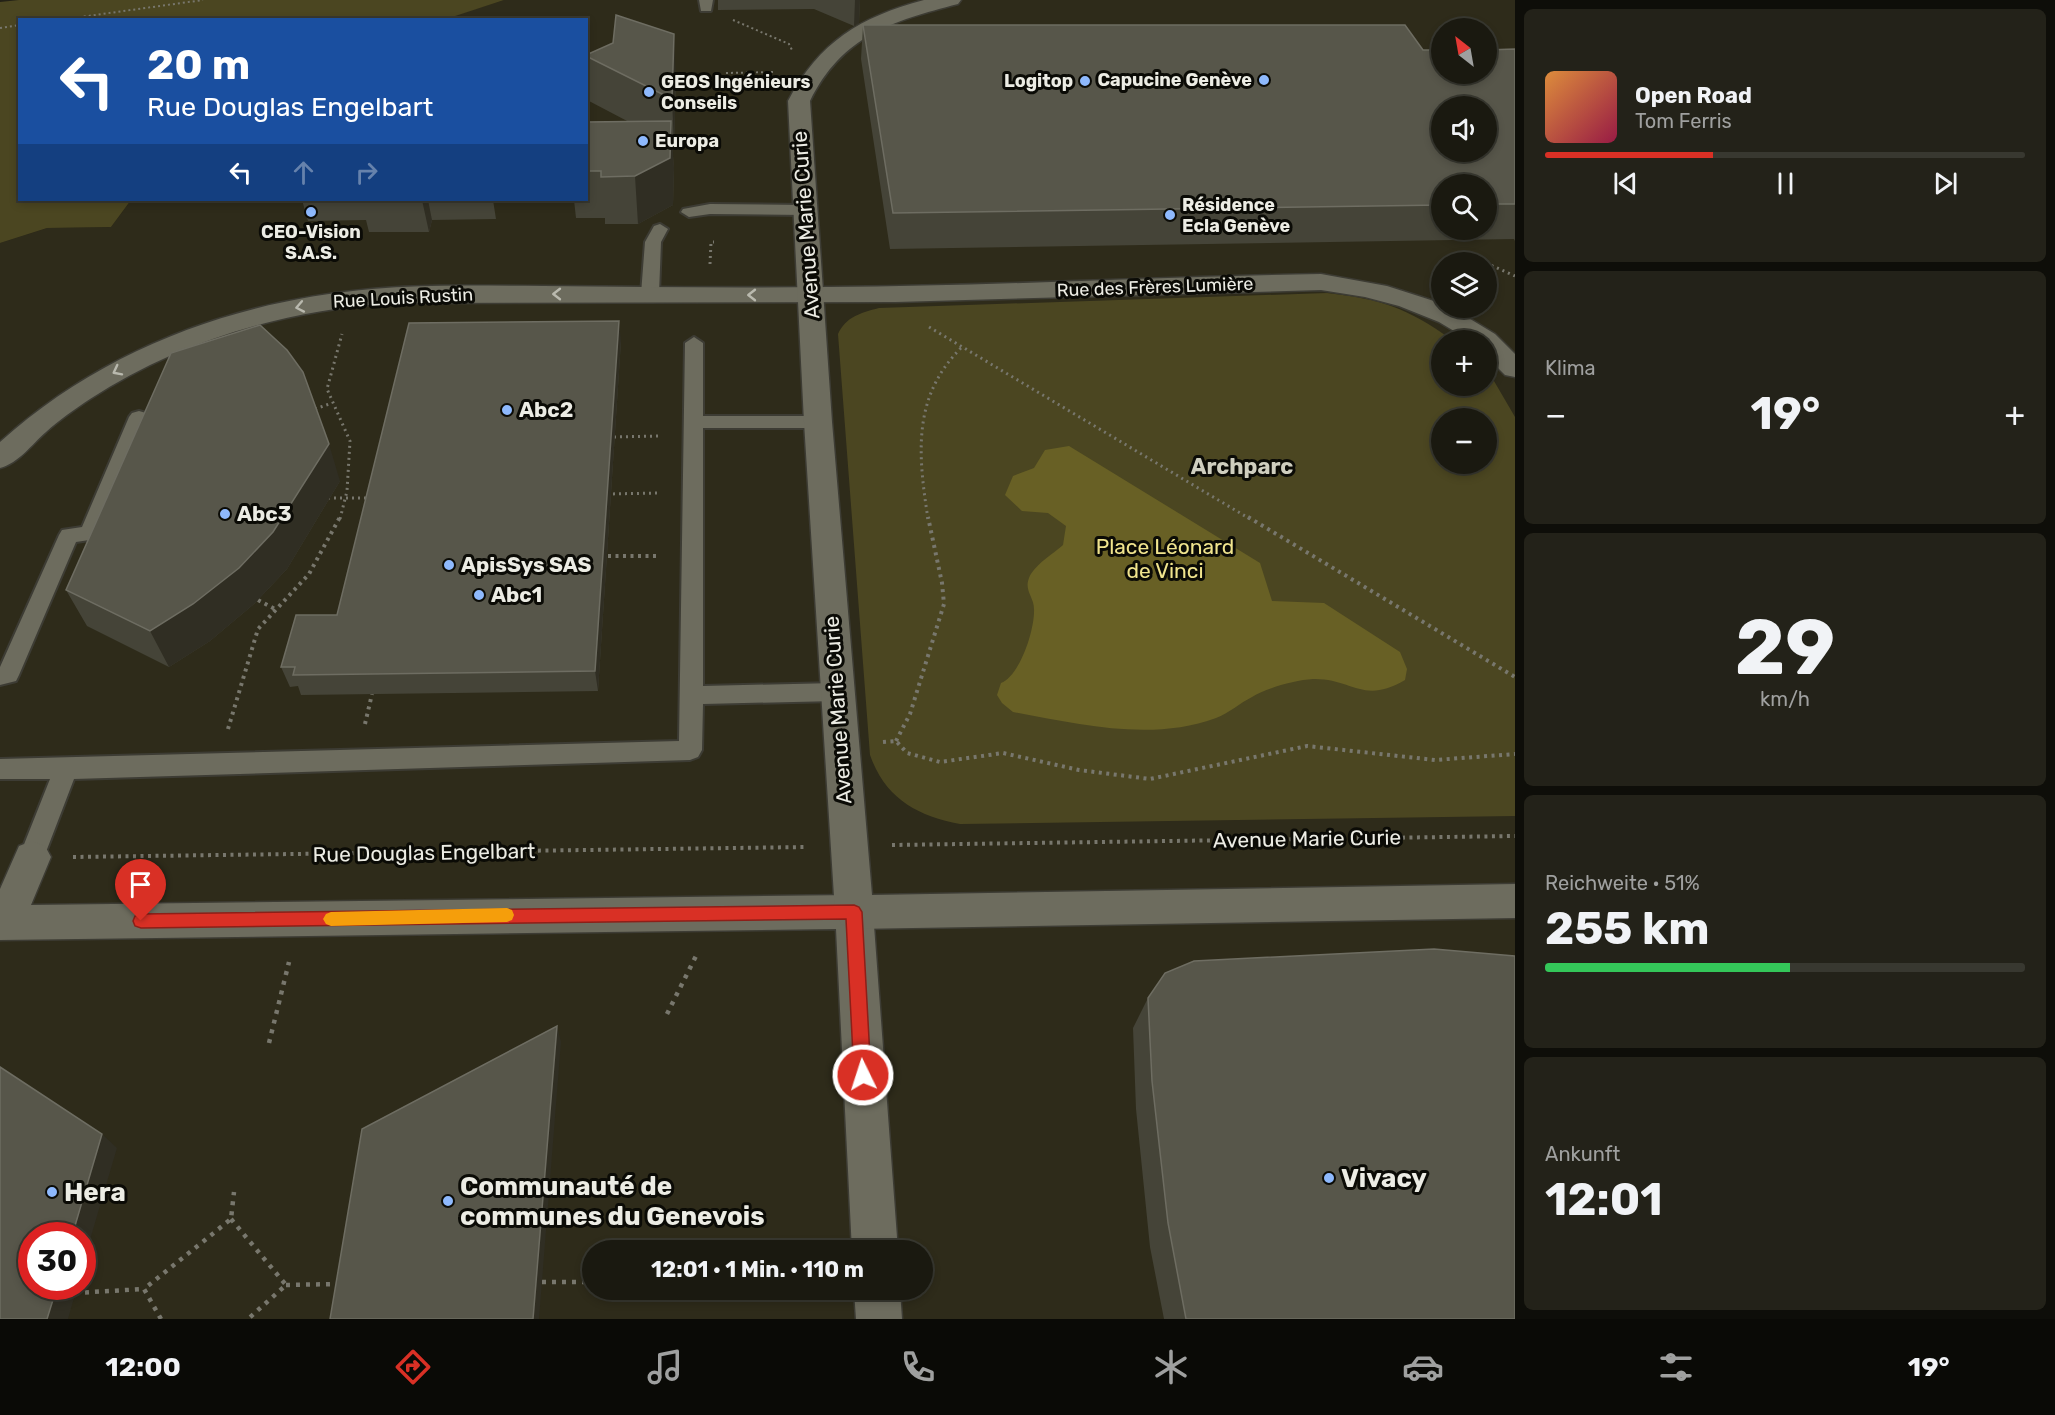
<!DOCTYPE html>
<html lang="de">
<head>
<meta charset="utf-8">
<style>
	body { margin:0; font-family:Rubik,sans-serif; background:#232219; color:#f1f3f6; height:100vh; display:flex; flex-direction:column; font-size:22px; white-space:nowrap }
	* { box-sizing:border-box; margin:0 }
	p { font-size:20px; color:#9fa09f }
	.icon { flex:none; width:33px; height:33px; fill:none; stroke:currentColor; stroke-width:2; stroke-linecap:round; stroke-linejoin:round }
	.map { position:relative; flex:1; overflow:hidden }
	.panel { display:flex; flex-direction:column; gap:9px; padding:9px; background:#0e0e09; width:540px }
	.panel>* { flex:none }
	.banner { position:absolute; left:18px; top:18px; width:570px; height:183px; border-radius:0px; box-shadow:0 3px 9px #0003,0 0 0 2px #383830; background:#1a4fa0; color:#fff; overflow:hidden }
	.needle { width:39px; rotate:329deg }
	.buttons { position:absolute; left:1431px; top:18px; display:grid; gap:12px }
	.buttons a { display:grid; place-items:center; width:66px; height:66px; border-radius:50%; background:#1a1910; box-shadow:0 3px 9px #0003,0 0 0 2px #383830; font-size:30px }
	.speed { position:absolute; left:18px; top:1222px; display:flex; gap:12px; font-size:30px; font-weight:700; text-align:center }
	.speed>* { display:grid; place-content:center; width:78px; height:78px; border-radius:50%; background:#1a1910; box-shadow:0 3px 9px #0003,0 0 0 2px #383830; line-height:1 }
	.speed .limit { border:9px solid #d22; background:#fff; color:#111 }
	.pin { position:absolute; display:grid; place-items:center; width:51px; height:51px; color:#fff; margin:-62px -26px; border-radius:50% 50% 50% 0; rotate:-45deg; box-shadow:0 0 6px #0007 }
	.pin .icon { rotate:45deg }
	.me { position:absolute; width:66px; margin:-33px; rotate:356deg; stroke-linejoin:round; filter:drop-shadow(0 0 4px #0008) }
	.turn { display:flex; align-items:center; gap:21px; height:126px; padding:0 30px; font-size:27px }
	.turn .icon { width:78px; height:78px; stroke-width:2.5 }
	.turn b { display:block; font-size:42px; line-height:51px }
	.lanes { display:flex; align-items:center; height:57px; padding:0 30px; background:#0003; justify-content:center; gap:30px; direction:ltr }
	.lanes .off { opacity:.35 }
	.big { font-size:45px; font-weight:700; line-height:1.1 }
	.panel .tile { flex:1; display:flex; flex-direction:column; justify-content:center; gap:9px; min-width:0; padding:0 21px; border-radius:9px; background:#232219 }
	.panel .dial { align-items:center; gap:0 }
	.dial b { font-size:78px; line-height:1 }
	.song { display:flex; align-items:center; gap:18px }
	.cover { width:72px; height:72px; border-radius:9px; background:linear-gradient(135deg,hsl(30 70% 55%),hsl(340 70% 35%)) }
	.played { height:6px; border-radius:3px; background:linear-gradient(90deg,#d93025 35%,#383830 35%) }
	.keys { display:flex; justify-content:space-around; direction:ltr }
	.heat { display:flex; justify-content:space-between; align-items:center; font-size:33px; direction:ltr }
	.charge { height:9px; border-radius:4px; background:linear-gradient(90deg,#34c759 51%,#383830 0) }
	.trip { position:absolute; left:582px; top:1240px; width:351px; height:60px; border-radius:30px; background:#1a1910; box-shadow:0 3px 9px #0003,0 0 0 2px #383830; font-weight:700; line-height:60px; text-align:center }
	.dock { display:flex; height:96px; justify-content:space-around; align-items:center; background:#0a0a06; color:#9fa09f }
	.dock .icon { width:42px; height:42px }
	.dock .active { color:#d93025 }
	.dock b { font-size:27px; color:#f1f3f6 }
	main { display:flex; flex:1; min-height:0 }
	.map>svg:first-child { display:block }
	.built { fill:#2e2b1a; fill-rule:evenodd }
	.green { fill:#4b4621; fill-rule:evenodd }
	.water { fill:#686025 }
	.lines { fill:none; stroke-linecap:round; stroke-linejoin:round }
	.service-casing { stroke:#3d3c34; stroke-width:4 }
	.minor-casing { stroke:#3d3c34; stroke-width:3 }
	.tertiary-casing { stroke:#3d3c34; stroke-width:3 }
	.path-far3 { stroke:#78776d; stroke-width:2; stroke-dasharray:2 3; stroke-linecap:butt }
	.path-far2 { stroke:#78776d; stroke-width:3; stroke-dasharray:2 4; stroke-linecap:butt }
	.path-far1 { stroke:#78776d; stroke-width:4; stroke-dasharray:3 4.5; stroke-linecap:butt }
	.path { stroke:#78776d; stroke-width:4.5; stroke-dasharray:4 6; stroke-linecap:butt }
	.service { fill:#6d6c5e; fill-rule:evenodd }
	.minor { fill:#6d6c5e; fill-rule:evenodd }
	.tertiary { fill:#6d6c5e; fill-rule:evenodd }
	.wall { fill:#454438; fill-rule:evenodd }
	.shaded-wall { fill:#302e23 }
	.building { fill:#57564a; stroke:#6e6d62; stroke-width:1.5; fill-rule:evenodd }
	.oneway { stroke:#b9b9ae }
	.route { fill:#d93025; stroke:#8d1f18; stroke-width:1.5 }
	.slow { fill:#f59e0b }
	.poi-dot { fill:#8eb9fd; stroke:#0b0b06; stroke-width:2 }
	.labels { text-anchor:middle; stroke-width:6; stroke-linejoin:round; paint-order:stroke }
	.far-poi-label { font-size:18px; font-weight:bold; fill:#ecece4; stroke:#0b0b06; text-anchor:start }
	.far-street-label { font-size:18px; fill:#ecece4; stroke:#0b0b06 }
	.street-label { font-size:21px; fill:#ecece4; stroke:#0b0b06 }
	.poi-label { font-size:21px; font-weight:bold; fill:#ecece4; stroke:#0b0b06; text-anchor:start }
	.park-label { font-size:21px; fill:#f0e48d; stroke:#0b0b06 }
	.neighbourhood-label { font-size:22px; font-weight:bold; fill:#cfcebf; stroke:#0b0b06 }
	.near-poi-label { font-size:26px; font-weight:bold; fill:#ecece4; stroke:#0b0b06; text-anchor:start }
</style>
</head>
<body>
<main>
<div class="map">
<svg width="1515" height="1319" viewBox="0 0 1515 1319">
	<rect width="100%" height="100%" fill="#232116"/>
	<path class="built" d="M 504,0 L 1515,0 L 1515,1319 L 0,1319 L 0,243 L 47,228 L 111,227 L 131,200 L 586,200 L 586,20 L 443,19 ZM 1442,28 L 1486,28 L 1486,74 L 1442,74 ZM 1442,106 L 1486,106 L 1486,152 L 1442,152 ZM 1442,184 L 1486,184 L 1486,230 L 1442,230 ZM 1442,262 L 1486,262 L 1486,308 L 1442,308 ZM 1442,340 L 1486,340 L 1486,386 L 1442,386 ZM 1442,418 L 1486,418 L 1486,464 L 1442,464 ZM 32,1236 L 82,1236 L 82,1287 L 32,1287 ZM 592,1251 L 922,1251 L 922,1290 L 592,1290 Z"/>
	<path class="green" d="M 19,0 L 504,0 L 443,20 L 20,20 L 20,200 L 131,200 L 111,227 L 47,228 L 0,243 L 0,2 Z
		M 1327,293 C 1381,299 1408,308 1452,340 L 1442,340 L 1442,386 L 1486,386 L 1487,369 L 1515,417 L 1515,816 L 960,824 C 917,816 885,798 870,755 L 838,334 C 846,317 860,313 879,308 ZM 1442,418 L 1486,418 L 1486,464 L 1442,464 Z"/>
	<path class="water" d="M 1069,446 L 1260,563 L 1272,601 L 1324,603 L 1400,652 L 1407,669 L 1405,680 C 1363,705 1352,678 1313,679 C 1295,680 1267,688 1252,697 C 1240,703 1229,713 1216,718 C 1151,742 1079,724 1013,712 L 1002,703 L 997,695 L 1001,683 C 1020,676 1035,629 1034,609 C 1034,597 1024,591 1029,578 C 1034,565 1053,554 1063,545 L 1066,526 L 1048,513 L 1022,511 L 1005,495 L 1013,476 L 1034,468 L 1045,450 Z"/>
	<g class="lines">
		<g class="service-casing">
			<path id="service" d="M 699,0 L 713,0 L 711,11 L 701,11 Z
				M 710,204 L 805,205 L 813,210 L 805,215 L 710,214 L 689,217 L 681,212 L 683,209 Z
				M 660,224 L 668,229 L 661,242 L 659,294 L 650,299 L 641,294 L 645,242 L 654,226 Z
				M 694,337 L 703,343 L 703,416 L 818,416 L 825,418 L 828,422 L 825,426 L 818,428 L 703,428 L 703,686 L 836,683 L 844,686 L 847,692 L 844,698 L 836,701 L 703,704 L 702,750 L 698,757 L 690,760 L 74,779 L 41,865 L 32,868 L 23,865 L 19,857 L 50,779 L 0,779 L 0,759 L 679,741 L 685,343 Z
				M 139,411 L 146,413 L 149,417 L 99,534 L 96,539 L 76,542 L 19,675 L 16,681 L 0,685 L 0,667 L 59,535 L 62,530 L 82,527 L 129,417 L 132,413 Z"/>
		</g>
		<g class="minor-casing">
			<path id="minor" d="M 1321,274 L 1387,286 L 1437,302 L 1442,304 L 1442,308 L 1457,311 L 1495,334 L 1515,354 L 1515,377 L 1505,375 L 1486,356 L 1486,340 L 1469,340 L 1439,322 L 1399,306 L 1365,297 L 1321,290 L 896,302 L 390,303 C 283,311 181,340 90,399 C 75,409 59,420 46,432 C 32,444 19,463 0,468 L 0,442 C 103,349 235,301 372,289 C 429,284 486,286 543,286 C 638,287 734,288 829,287 C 993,286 1157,277 1321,274 Z
				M 32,841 L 45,846 L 51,857 L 31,905 L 854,895 L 867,900 L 873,912 L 898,1251 L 852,1251 L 836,929 L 0,940 L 0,889 L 19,846 Z
				M 854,1290 L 900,1290 L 902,1319 L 856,1319 Z"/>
		</g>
		<g class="tertiary-casing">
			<path id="tertiary" d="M 924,0 L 961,0 L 958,4 C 892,21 842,36 810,101 L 832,422 L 872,895 L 1515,884 L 1515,918 L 854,929 L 841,924 L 835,912 L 804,422 L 788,101 C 819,42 860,17 924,0 Z"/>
		</g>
		<path class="path-far3" d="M 59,20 L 203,0
			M 733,20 L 789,44 L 792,50
			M 0,28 L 20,25
			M 726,73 L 774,72"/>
		<path class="path-far2" d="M 1486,263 L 1515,276
			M 710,264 L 711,242 L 714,242
			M 929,327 L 1250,519
			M 315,409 L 332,403
			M 614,437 L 659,436
			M 607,494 L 659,493
			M 328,498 L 371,498
			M 340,519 L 347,491 L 350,441 L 327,389 L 342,334
			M 928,519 C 918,454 912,396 962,347"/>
		<path class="path-far1" d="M 1248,517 L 1515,677
			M 608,556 L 657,556
			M 258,600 L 275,609
			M 365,724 L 372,694
			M 228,729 L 258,629 L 309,574 L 340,517
			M 896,741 L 910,714 L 944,604 L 942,583 L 928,517
			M 883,742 L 896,741 L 907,753 L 940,762 L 1003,753 L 1079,770 L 1150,779 L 1307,746 L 1435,760 L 1515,754
			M 892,845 L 1515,836
			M 73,857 L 806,847"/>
		<path class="path" d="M 667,1014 L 696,956
			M 269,1043 L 289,962
			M 231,1219 L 286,1285 L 248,1319
			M 542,1282 L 592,1282
			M 286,1285 L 339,1284
			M 75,1293 L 144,1289
			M 161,1319 L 144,1289 L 231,1219 L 234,1192"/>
		<use href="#service" class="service"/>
		<use href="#minor" class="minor"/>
		<use href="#tertiary" class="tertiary"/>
	</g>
	<path class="wall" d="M 718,0 L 860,0 L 859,23 L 854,26 L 814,9 L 718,10 Z
		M 863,25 L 1423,50 L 1515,49 L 1515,241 L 1514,239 L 890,249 L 861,59 ZM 1442,184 L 1486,184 L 1486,230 L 1442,230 Z
		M 586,55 L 676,79 L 674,146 L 672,145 L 674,168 L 673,205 L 638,224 L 605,224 L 605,218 L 576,218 L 574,200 L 586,200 L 586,122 L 629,122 L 589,101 L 586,72 Z
		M 302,200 L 493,200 L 496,219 L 432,220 L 429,232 L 369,232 L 366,220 L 308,221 Z
		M 621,341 L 598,691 L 301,695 L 298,686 L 290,687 L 281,667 L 337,615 Z
		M 340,481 L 287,569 L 254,604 L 210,641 L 169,667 L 87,626 L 66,590 Z
		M 1148,998 L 1515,1319 L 1164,1319 L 1150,1247 L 1136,1109 L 1133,1028 Z"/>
	<path class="shaded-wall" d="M 855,0 L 860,0 L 859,23 L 854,26 Z
		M 674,34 L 676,79 L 674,146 L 672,99 Z
		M 671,121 L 674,168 L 673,205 L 638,224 L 635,176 Z
		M 422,200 L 428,200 L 432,220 L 429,232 Z
		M 619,321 L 621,341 L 598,691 L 595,671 Z
		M 329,444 L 340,481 L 287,569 L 254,604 L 210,641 L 169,667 L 150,631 Z
		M 557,1026 L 561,1042 L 539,1319 L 533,1319 Z
		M 102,1134 L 117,1148 L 82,1267 L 82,1236 L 72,1236 Z
		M 57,1287 L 77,1287 L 68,1319 L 47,1319 Z"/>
	<path class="building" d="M 616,15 L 674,34 L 672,99 L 586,56 L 586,55 L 613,43 Z
		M 863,25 L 1405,25 L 1423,50 L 1442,50 L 1442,74 L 1486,74 L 1486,50 L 1515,49 L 1515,204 L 1486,204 L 1486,184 L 1442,184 L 1442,205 L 893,213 ZM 1442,106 L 1486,106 L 1486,152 L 1442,152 Z
		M 671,121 L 670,158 L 635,176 L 601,177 L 601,171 L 586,171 L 586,122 Z
		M 619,321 L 595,671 L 293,675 L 295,667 L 281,667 L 296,615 L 337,615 L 409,323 Z
		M 260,325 L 287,350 L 303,372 L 329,444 L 273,532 L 239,568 L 193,604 L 150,631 L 66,590 L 171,353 Z
		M 1434,949 L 1515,956 L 1515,1319 L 1186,1319 L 1168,1223 L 1152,1081 L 1148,998 L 1165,973 L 1194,961 Z
		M 557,1026 L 533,1319 L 330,1319 L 362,1129 Z
		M 0,1067 L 102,1134 L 72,1236 L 32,1236 L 32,1287 L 57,1287 L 47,1319 L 0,1319 Z"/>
	<defs><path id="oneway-chevron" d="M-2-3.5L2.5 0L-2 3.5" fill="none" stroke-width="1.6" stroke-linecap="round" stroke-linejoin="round" transform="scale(1.5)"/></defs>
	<g class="oneway">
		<use href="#oneway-chevron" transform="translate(557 294) rotate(180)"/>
		<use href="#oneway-chevron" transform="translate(752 295) rotate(-180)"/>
		<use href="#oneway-chevron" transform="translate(300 307) rotate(169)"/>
		<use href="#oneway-chevron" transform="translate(117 371) rotate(153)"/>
	</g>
	<path class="route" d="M 854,905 L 859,907 L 862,912 L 871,1075 L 869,1081 L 863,1083 L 857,1081 L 854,1075 L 846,919 L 141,928 L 135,926 L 133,921 L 135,916 L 141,914 Z"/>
	<path class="slow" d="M 507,908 L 512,910 L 514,915 L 512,920 L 507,922 L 331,926 L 326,924 L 323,919 L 326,914 L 331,912 Z"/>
	<g class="poi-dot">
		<circle cx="1264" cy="80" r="6"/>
		<circle cx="1085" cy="81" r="6"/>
		<circle cx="649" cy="92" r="6"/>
		<circle cx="643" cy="141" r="6"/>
		<circle cx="311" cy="212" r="6"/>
		<circle cx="1170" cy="215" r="6"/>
		<circle cx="507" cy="410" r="6"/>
		<circle cx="225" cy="514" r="6"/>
		<circle cx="449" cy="565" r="6"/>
		<circle cx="479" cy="595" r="6"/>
		<circle cx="1329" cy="1178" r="6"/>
		<circle cx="52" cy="1192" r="6"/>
		<circle cx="448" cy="1201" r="6"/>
	</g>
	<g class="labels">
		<g class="far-poi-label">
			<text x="1252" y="86" text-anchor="end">Capucine Genève</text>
			<text x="1073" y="87" text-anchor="end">Logitop</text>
			<text x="661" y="88">GEOS Ingénieurs<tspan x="661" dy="21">Conseils</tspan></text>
			<text x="655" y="147">Europa</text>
			<text x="1182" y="211">Résidence<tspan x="1182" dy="21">Ecla Genève</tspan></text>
			<text x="311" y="238" text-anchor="middle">CEO-Vision<tspan x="311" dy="21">S.A.S.</tspan></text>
		</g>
		<g class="far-street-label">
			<text transform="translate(1155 287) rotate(-2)" y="6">Rue des Frères Lumière</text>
			<text transform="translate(403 298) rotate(-3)" y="6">Rue Louis Rustin</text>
		</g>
		<g class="street-label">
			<text transform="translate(806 225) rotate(-94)" y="7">Avenue Marie Curie</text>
			<text transform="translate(838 710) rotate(-94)" y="7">Avenue Marie Curie</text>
			<text transform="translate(1307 839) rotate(-1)" y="7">Avenue Marie Curie</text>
			<text transform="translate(424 853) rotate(-1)" y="7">Rue Douglas Engelbart</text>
		</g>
		<g class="poi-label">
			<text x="519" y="417">Abc2</text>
			<text x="237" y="521">Abc3</text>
			<text x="461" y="572">ApisSys SAS</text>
			<text x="491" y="602">Abc1</text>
		</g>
		<g class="park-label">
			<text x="1165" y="554">Place Léonard<tspan x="1165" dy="24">de Vinci</tspan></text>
		</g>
		<g class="neighbourhood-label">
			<text x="1242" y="474">Archparc</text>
		</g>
		<g class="near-poi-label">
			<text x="1341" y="1187">Vivacy</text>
			<text x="460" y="1195">Communauté de<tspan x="460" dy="30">communes du Genevois</tspan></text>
			<text x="64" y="1201">Hera</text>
		</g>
	</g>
</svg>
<div class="buttons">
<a><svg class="needle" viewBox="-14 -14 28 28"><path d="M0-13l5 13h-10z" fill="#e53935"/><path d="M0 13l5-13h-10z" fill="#9fa09f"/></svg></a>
<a><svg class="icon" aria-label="sound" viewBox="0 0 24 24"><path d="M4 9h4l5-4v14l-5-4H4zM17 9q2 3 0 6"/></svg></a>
<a><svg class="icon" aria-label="search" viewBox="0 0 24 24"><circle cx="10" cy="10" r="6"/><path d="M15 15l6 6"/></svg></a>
<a><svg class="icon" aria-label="layers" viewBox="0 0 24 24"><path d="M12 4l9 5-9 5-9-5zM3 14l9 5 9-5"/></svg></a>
<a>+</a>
<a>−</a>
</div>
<div class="speed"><div class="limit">30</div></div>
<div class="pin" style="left:141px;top:921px;background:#d93025"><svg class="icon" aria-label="arrive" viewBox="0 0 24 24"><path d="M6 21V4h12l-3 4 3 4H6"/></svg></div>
<svg class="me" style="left:863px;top:1075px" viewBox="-20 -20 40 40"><circle r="17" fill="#d93025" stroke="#fff" stroke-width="3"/><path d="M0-11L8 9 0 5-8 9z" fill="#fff"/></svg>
<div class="trip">12:01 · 1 Min. · 110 m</div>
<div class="banner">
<div class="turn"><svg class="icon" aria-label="left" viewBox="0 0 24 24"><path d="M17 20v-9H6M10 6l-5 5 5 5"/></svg><div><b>20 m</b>Rue Douglas Engelbart</div></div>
<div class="lanes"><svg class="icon" aria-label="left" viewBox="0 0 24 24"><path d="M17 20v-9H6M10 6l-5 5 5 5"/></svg><svg class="icon off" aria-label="ahead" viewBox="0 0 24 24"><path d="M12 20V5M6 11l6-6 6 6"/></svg><svg class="icon off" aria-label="right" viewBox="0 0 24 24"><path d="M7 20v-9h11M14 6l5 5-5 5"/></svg></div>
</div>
</div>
<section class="panel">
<div class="tile">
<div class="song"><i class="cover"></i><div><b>Open Road</b><p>Tom Ferris</p></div></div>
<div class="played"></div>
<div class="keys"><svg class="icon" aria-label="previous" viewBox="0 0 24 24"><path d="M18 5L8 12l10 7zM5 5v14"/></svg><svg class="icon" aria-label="pause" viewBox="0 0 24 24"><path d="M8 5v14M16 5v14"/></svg><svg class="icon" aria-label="next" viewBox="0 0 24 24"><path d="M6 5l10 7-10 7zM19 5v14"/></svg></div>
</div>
<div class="tile"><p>Klima</p>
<div class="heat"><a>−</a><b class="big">19°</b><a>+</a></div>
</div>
<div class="tile dial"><b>29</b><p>km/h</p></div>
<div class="tile"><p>Reichweite · 51%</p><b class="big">255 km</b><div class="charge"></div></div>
<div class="tile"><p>Ankunft</p><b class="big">12:01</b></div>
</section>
</main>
<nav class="dock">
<b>12:00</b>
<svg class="icon active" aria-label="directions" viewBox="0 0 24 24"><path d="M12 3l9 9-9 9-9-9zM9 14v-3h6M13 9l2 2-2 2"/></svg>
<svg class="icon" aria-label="music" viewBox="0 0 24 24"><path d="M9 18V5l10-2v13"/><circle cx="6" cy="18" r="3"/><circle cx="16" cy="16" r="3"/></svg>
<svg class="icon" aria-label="phone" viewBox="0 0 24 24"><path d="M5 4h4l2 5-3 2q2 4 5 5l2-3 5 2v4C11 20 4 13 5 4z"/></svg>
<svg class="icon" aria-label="climate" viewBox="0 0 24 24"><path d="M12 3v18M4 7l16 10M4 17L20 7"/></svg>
<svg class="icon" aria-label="car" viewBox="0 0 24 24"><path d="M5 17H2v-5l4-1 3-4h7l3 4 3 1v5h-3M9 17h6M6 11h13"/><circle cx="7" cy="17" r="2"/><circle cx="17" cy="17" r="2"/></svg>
<svg class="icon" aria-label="filters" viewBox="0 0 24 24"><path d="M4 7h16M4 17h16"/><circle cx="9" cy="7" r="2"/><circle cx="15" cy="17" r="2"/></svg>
<b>19°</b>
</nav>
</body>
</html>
